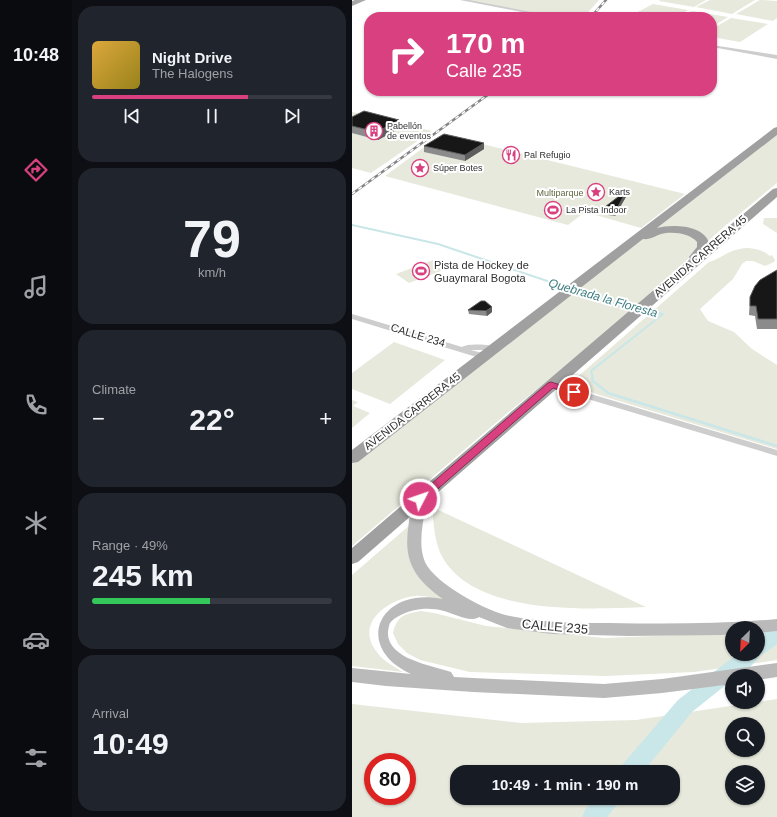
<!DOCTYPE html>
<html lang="en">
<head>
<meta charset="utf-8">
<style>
	body { margin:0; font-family:Arial,sans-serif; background:#20242c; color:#f1f3f6; height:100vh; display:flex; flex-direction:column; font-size:15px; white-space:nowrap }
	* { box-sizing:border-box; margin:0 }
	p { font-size:13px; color:#9ea1a6 }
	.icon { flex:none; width:22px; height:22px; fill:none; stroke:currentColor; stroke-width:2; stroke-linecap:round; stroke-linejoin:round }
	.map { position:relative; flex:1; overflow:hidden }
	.side { display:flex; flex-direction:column; gap:6px; padding:6px; background:#0d0f14; width:280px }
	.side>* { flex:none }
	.banner { position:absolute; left:12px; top:12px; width:353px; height:84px; border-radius:16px; box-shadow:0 1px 3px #0004; background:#d9407f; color:#fff; overflow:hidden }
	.needle { width:26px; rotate:204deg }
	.buttons { position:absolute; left:373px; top:621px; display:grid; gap:8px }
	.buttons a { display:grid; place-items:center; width:40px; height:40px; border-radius:50%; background:#171b24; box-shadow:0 1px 3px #0004; font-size:20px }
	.speed { position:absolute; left:12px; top:753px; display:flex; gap:8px; font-size:20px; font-weight:700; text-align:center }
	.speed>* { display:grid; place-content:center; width:52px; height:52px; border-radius:50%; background:#171b24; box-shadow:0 1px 3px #0004; line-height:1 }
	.speed .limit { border:6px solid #d22; background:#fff; color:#111 }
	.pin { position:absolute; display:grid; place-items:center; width:34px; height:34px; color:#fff; margin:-17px; border:2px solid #fff; border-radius:50%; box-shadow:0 1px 4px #0007 }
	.me { position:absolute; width:44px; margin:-22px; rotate:49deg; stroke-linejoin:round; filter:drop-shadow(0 0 3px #0008) }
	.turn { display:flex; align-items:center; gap:14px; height:84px; padding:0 16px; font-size:18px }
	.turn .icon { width:52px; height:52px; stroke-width:2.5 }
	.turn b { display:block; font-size:28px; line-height:34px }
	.big { font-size:30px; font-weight:600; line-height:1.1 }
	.side .widget { flex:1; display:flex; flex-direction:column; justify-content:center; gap:6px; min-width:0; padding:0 14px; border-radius:16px; background:#20242c }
	.side .dial { align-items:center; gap:0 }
	.dial b { font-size:52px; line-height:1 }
	.song { display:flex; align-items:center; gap:12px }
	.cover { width:48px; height:48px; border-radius:6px; background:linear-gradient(135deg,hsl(40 70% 55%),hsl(50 70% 35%)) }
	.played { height:4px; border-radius:2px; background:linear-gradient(90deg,#d9407f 65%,#363941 65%) }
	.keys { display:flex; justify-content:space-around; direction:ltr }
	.heat { display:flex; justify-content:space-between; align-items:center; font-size:22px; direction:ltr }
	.charge { height:6px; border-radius:3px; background:linear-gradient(90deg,#34c759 49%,#363941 0) }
	.trip { position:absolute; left:98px; top:765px; width:230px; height:40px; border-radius:16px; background:#171b24; box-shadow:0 1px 3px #0004; font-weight:600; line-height:40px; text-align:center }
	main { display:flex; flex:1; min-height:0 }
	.dock { display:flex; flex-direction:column; width:72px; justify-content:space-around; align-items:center; background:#090b0e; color:#9ea1a6 }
	.dock .icon { width:28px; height:28px }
	.dock .current { color:#d9407f }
	.dock b { font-size:18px; color:#f1f3f6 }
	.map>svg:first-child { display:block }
	.green { fill:#e7e9dc; fill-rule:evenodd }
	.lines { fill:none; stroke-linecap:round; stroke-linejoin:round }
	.stream-far1 { stroke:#c9e6e8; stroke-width:2 }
	.stream { stroke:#c9e6e8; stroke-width:2.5 }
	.river { fill:#c9e6e8; fill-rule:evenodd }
	.minor { fill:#cdcdcd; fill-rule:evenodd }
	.secondary { fill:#bababa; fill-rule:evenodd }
	.primary { fill:#a8a8a8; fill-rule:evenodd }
	.trunk { fill:#a0a0a0; fill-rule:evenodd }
	.rail-casing { stroke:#858585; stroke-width:2.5 }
	.rail { stroke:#fff; stroke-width:1.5; stroke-dasharray:4; stroke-linecap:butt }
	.wall { fill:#8b8b8b }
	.shaded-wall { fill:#5d5d5d }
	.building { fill:#171717; stroke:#5d5d5d }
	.route { fill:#d9407f; stroke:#8d2a53 }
	.labels { text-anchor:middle; stroke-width:4; stroke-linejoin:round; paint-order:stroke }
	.far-poi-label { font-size:9px; fill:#303030; stroke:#fff; text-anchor:start }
	.far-park-label { font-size:9px; fill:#616840; stroke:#fff }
	.street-label { font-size:11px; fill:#303030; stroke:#fff }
	.poi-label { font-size:11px; fill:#303030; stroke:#fff; text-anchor:start }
	.water-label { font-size:12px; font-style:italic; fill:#3e7d80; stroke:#fff }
	.near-street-label { font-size:13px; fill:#303030; stroke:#fff }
</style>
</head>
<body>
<main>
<nav class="dock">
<b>10:48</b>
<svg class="icon current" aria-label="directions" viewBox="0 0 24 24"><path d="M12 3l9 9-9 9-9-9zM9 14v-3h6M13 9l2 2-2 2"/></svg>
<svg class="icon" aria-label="music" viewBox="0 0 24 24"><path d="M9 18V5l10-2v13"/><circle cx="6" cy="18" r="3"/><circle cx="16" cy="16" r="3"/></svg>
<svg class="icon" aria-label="phone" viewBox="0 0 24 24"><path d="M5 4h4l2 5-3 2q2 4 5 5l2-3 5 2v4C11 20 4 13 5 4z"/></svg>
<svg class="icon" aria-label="climate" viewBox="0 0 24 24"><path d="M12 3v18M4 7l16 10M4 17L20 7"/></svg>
<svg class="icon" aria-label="car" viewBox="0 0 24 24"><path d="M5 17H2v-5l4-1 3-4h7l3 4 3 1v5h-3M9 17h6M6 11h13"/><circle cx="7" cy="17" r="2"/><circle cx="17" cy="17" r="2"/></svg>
<svg class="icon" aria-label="filters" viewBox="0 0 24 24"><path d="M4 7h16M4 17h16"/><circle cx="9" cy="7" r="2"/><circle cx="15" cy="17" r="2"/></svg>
</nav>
<section class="side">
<div class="widget">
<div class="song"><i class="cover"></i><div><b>Night Drive</b><p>The Halogens</p></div></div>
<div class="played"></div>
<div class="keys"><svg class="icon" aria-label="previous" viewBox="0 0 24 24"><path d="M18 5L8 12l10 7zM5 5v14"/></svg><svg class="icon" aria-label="pause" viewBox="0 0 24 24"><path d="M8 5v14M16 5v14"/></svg><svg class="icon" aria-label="next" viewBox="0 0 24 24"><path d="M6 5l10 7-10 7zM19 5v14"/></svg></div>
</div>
<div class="widget dial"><b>79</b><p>km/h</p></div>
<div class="widget"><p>Climate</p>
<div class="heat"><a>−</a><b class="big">22°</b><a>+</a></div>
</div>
<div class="widget"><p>Range · 49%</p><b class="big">245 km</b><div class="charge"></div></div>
<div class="widget"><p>Arrival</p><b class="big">10:49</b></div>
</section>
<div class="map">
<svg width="425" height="817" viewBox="0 0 425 817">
	<rect width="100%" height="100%" fill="#fff"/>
	<path class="green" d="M 113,0 L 247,0 L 232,17 L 206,17 Z
		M 308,0 L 354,0 L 342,7 L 307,1 Z
		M 358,0 L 403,0 L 380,14 L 344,7 Z
		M 408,0 L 425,1 L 425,18 L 421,21 L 384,14 Z
		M 301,4 L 336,10 L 324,17 L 276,17 Z
		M 340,11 L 376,17 L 360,27 L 360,17 L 329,17 Z
		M 379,18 L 416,24 L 388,42 L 360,37 L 360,29 Z
		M 0,112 L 80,131 L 19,173 L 0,168 Z
		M 90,134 L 333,194 L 289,228 L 233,212 L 216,225 L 33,176 Z
		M 425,135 L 425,183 L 374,225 L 225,358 L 159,410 L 0,546 L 0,462 L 291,239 Z
		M 412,218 L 425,218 L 425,233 L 411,224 Z
		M 396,248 C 405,249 411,250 418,256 L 420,255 L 423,260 L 422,262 L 413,266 L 401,261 L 394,261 L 390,264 L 381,279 L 348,309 L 356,321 L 382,332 L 400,349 L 425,365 L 425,449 L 244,394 L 222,385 L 222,380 L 357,262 C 373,257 376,249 396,248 Z
		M 81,260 L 94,269 L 57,283 L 44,274 Z
		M 42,342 L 93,360 L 38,404 L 0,389 L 0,373 Z
		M 0,400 L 6,402 L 1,406 L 18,413 L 0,428 Z
		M 80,507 L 294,607 C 236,609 128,616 92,560 C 82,544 82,524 80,507 Z
		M 59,524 L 67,576 L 78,589 L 96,601 C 85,599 74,595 63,596 C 36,599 3,623 24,651 C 31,661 41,666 51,672 L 0,666 L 0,575 Z
		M 69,611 L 82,613 L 134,626 L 252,638 L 380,633 L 380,654 L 406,654 L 406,631 L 425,629 L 425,660 L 342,672 L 254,676 L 118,672 L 68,660 L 55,653 L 46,644 L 41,633 C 45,616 52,614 69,611 Z
		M 425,699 L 425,817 L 0,817 L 0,704 L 169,723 L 284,720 ZM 380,724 L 406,724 L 406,750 L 380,750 ZM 21,762 L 55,762 L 55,796 L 21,796 ZM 105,772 L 321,772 L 321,798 L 105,798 ZM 380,772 L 406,772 L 406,798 L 380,798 Z"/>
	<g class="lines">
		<path class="stream-far1" d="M 0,225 L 86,244 L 216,288
			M 223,291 L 265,305 L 283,308
			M 241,379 L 239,371 L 311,314 L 292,310"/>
		<path class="stream" d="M 240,378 L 241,381 L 256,393 L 425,446"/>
		<path class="river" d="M 425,626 L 425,644 L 413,653 L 408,655 C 404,663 389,676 380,676 L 380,680 L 340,712 L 291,772 L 267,772 L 270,765 L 326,700 L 385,654 L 406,654 L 406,637 L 418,628 Z
			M 243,798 L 268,798 L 265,805 L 255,817 L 230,817 L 233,810 Z"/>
		<path class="minor" d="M 108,0 L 117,0 L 206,17 L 196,17 Z
			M 360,45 L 425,55 L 425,59 L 360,47 Z
			M 0,314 L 110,347 C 115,343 141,344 146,348 L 142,350 L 119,350 L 134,354 L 135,356 L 131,359 L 0,319 Z
			M 199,382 L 425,450 L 425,456 L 196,387 L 195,385 L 196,383 Z"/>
		<path class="secondary" d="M 68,494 L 73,496 L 75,499 C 72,519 65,543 73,562 C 83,584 136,612 158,616 C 191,623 225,623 258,623 C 314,624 370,624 425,619 L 425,631 L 406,633 L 406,628 L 380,628 L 380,634 L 370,635 L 276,636 L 200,634 L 155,628 L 127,617 C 118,623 103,614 92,611 C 78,607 61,608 47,616 C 43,618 38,621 37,626 C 28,658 78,665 99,672 L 102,677 L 121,678 L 252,684 L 310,679 L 425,663 L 425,677 L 406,680 L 406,676 L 380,676 L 380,684 L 310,693 L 252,698 L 121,692 L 34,686 L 0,682 L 0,668 L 59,674 C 0,647 27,586 91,599 C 48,569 52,546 61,499 L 63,496 Z"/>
		<path class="primary" d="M 3,0 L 14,0 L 0,6 L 0,1 Z"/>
		<path class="trunk" d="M 425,127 L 425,135 L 305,228 C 320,224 352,225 357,243 L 421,189 L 425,188 L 425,197 L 6,562 L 0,564 L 0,548 L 338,259 L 337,257 L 345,247 L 345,242 C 338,233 320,231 309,234 C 303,236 298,240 291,239 L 6,462 L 0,463 L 0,450 L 422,128 Z"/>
		<g class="rail-casing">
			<path id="rail" d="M 239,17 L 254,0
				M 0,194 L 141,91"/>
		</g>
		<use href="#rail" class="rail"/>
	</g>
	<path class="wall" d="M 0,117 L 48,128 L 26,140 L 0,133 Z
		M 132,143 L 132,149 L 113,161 L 72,152 L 72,146 Z
		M 275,195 L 263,216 L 249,214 L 249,210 Z
		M 425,270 L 425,329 L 405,329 L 403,316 L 397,315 L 398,297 Z
		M 116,310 L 140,312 L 135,316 L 117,314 Z"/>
	<path class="shaded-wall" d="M 47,120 L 48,128 L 26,140 L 25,132 Z
		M 132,143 L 132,149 L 113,161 L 113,155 Z
		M 275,190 L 275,195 L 263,216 L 263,212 Z
		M 140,307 L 140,312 L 135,316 L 134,311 Z"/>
	<path class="building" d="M 12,111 L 47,120 L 25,132 L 0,126 L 0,117 Z
		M 92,134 L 132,143 L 113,155 L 72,146 Z
		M 275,190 L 263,212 L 249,210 Z
		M 425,270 L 425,319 L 406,319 L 404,306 L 398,306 L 398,297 L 403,286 L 408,280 Z
		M 129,301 L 133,301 L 140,307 L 134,311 L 116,310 Z"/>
	<path class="route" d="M 199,382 L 225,390 L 227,392 L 222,395 L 201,388 L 72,501 L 64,501 L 63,499 L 64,497 L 196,383 Z"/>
	<defs>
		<g id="building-ring" transform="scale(0.9)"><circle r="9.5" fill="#fff" stroke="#d9407f" stroke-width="1.5"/><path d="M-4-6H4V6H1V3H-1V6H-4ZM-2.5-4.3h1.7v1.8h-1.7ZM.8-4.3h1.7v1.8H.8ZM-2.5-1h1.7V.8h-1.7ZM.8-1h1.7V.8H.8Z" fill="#d9407f"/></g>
		<g id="restaurant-ring" transform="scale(0.9)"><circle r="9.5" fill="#fff" stroke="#d9407f" stroke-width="1.5"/><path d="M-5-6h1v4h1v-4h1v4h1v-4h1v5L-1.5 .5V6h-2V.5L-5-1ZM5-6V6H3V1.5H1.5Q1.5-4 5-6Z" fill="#d9407f"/></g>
		<g id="sight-ring" transform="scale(0.9)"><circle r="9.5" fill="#fff" stroke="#d9407f" stroke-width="1.5"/><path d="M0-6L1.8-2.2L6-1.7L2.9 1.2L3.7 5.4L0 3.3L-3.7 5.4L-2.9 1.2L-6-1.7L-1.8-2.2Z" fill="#d9407f"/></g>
		<g id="stadium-ring" transform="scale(0.9)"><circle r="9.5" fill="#fff" stroke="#d9407f" stroke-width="1.5"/><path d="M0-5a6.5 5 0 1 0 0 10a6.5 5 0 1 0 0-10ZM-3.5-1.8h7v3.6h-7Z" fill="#d9407f"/></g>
	</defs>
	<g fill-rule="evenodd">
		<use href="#building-ring" x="22" y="131"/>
		<use href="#restaurant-ring" x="159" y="155"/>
		<use href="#sight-ring" x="68" y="168"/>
		<use href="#sight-ring" x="244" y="192"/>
		<use href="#stadium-ring" x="201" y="210"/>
		<use href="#stadium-ring" x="69" y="271"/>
	</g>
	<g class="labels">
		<g class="far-poi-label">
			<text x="35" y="129">Pabellón<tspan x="35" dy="10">de eventos</tspan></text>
			<text x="172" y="158">Pal Refugio</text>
			<text x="81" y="171">Súper Botes</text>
			<text x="257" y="195">Karts</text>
			<text x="214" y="213">La Pista Indoor</text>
		</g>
		<g class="far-park-label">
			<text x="208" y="196">Multiparque</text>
		</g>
		<g class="street-label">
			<text transform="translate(348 256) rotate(-41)" y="4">AVENIDA CARRERA 45</text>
			<text transform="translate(66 335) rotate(17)" y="4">CALLE 234</text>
			<text transform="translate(60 411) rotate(-38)" y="4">AVENIDA CARRERA 45</text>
		</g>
		<g class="poi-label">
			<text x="82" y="269">Pista de Hockey de<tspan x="82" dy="13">Guaymaral Bogota</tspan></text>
		</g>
		<g class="water-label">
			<text transform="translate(251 298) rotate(16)" y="4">Quebrada la Floresta</text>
		</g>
		<g class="near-street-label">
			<text transform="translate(203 626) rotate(5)" y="5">CALLE 235</text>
		</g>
	</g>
</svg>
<div class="buttons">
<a><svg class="needle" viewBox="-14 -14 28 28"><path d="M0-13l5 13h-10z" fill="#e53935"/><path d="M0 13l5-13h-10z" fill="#9ea1a6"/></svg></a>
<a><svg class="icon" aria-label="sound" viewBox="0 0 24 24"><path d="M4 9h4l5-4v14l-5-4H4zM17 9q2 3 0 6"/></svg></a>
<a><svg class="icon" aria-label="search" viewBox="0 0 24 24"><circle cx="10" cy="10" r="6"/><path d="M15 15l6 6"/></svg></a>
<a><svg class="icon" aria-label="layers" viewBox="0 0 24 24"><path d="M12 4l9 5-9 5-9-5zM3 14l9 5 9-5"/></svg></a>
</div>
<div class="speed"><div class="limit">80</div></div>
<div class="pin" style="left:222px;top:392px;background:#d93025"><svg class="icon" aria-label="arrive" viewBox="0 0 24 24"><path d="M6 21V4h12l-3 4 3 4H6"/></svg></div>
<svg class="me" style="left:68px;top:499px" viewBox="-20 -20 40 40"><circle r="17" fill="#d9407f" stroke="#fff" stroke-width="3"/><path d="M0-11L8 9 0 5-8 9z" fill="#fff"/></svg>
<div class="trip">10:49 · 1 min · 190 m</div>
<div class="banner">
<div class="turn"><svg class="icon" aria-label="right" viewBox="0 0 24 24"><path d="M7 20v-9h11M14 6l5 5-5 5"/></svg><div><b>170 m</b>Calle 235</div></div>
</div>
</div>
</main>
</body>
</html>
